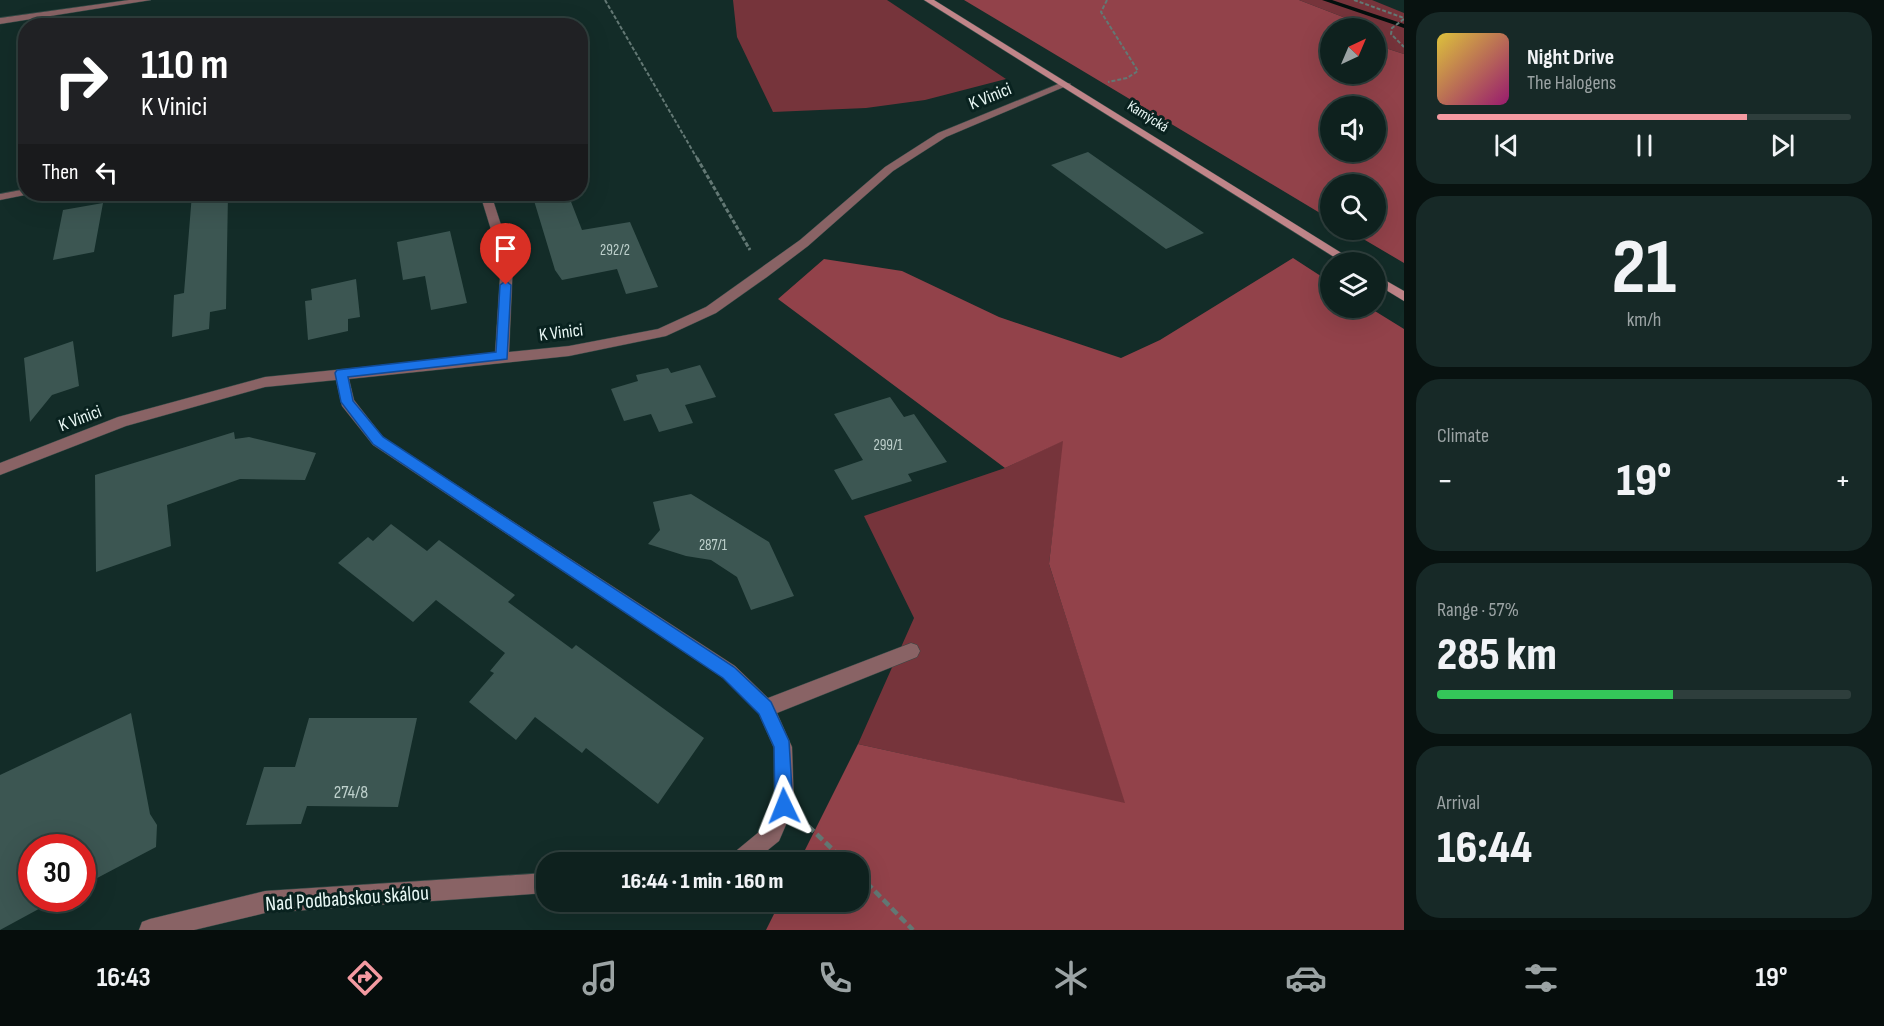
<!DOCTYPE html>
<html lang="en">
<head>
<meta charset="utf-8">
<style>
	body { margin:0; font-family:"Sofia Sans Condensed",sans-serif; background:#172927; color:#f1f3f6; height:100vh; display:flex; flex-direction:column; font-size:22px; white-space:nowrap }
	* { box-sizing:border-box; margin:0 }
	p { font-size:20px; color:#9ba3a4 }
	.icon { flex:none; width:33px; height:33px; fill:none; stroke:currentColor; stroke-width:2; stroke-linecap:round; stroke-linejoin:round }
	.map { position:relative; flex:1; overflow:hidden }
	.details { display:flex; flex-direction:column; gap:12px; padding:12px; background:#081210; width:480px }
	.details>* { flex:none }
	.banner { position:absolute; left:18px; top:18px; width:570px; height:183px; border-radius:24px; box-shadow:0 6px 24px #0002,0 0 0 2px #2e3e3c; background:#202124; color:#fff; overflow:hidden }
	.needle { width:39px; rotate:44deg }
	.controls { position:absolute; left:1320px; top:18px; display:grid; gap:12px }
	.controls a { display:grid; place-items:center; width:66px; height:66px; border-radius:50%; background:#0e211e; box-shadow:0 6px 24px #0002,0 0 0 2px #2e3e3c; font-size:30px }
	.speed { position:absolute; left:18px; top:834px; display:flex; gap:12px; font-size:30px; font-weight:700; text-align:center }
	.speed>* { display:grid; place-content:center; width:78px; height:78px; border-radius:50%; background:#0e211e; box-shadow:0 6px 24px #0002,0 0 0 2px #2e3e3c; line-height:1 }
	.speed .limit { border:9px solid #d22; background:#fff; color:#111 }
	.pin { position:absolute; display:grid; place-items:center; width:51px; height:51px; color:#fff; margin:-62px -26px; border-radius:50% 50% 50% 0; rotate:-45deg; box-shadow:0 0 6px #0007 }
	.pin .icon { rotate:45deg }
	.me { position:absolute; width:66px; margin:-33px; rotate:358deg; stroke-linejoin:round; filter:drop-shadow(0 0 4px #0008) }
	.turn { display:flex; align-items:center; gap:21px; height:126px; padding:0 24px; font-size:27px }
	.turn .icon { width:78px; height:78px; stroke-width:2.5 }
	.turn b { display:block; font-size:42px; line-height:51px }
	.then { display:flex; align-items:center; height:57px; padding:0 24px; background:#0003; gap:12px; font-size:22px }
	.big { font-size:45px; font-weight:800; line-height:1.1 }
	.details .card { flex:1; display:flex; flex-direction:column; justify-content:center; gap:9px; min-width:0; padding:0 21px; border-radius:24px; background:#172927 }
	.details .dial { align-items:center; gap:0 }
	.dial b { font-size:78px; line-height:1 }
	.song { display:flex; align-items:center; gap:18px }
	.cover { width:72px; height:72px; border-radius:9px; background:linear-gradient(135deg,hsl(50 70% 55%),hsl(320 70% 35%)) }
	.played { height:6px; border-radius:3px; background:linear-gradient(90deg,#f49aa1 75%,#2e3e3c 75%) }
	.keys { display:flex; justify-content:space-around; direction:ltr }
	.heat { display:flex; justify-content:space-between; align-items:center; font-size:33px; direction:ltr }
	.charge { height:9px; border-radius:4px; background:linear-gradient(90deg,#34c759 57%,#2e3e3c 0) }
	.trip { position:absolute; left:536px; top:852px; width:333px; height:60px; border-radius:24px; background:#0e211e; box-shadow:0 6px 24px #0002,0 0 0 2px #2e3e3c; font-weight:800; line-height:60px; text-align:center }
	.dock { display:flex; height:96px; justify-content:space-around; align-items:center; background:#060d0c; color:#9ba3a4 }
	.dock .icon { width:42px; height:42px }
	.dock .active { color:#f49aa1 }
	.dock b { font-size:27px; color:#f1f3f6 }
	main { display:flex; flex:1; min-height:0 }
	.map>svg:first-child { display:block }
	.green { fill:#76343b }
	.forest { fill:#92424a; fill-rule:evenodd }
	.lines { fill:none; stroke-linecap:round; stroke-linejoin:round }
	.stream { fill:#020f0d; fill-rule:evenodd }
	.building { fill:#3c5652 }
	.service-casing { stroke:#314945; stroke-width:1 }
	.minor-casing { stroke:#314945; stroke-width:1 }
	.secondary-casing { stroke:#314945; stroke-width:1 }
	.path-far2 { stroke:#637874; stroke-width:2; stroke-dasharray:4 2; stroke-linecap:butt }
	.path-far1 { stroke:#637874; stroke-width:3; stroke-dasharray:4.5 2; stroke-linecap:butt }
	.path { stroke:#637874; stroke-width:4.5; stroke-dasharray:8 4; stroke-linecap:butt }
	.service { fill:#896365; fill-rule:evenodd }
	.minor { fill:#896365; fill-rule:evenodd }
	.secondary { fill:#c08589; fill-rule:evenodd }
	.route { fill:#1a73e8; stroke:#114b97; stroke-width:1.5 }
	.labels { text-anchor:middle; stroke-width:6; stroke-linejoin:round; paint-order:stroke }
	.far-street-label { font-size:15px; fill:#e9f8f5; stroke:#09221f }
	.number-label { font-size:15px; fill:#bed0cc }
	.street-label { font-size:18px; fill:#e9f8f5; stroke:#09221f }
	.near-number-label { font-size:18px; fill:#bed0cc }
	.near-street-label { font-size:21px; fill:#e9f8f5; stroke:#09221f }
</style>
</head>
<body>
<main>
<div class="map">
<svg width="1404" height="930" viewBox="0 0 1404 930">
	<rect width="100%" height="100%" fill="#132c28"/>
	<path class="green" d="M 733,0 L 887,0 L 1006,79 L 925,100 L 866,108 L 773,112 L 737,37 Z
		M 1299,0 L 1372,0 L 1404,13 L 1404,54 L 1376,45 L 1376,28 L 1360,28 L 1356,22 Z
		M 1064,440 L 1049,564 L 1126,804 L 858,744 L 914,618 L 864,516 L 1005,468 Z"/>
	<path class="forest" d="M 964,0 L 1299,0 L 1356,22 L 1360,28 L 1330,28 L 1330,74 L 1376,74 L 1376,45 L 1404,54 L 1404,263 L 1348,230 L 1376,230 L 1376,184 L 1330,184 L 1330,219 ZM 1330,106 L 1376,106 L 1376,152 L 1330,152 Z
		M 1293,258 L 1330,282 L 1330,308 L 1370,308 L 1404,329 L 1404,930 L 766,930 L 780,902 L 858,902 L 858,862 L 799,862 L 858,744 L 1125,803 L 1049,564 L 1063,441 L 1005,468 L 778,299 L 824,259 L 902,271 L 999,317 L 1121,358 L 1160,340 Z"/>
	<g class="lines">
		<path class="stream" d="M 1322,0 L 1332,0 L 1404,24 L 1404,28 Z"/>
	</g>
	<path class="building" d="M 1088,152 L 1204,233 L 1166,249 L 1051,165 Z
		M 192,194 L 228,194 L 226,309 L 210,312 L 209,329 L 172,337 L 174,295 L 184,293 Z
		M 532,194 L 568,194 L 582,230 L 630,222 L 658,287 L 626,294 L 617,269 L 562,280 L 555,270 Z
		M 103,203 L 94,252 L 53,260 L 63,210 Z
		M 450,231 L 467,303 L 431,310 L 425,276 L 403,280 L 397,242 Z
		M 356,279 L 360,317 L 348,319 L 348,331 L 308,340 L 305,301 L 312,300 L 311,289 Z
		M 73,341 L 79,386 L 52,395 L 30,422 L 24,358 Z
		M 700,365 L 716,397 L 685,405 L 693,423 L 659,432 L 651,414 L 624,421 L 611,389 L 638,381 L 636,375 L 668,368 L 671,373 Z
		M 890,397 L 904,417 L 914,414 L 947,462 L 908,474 L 912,481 L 852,500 L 834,470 L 863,460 L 834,414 Z
		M 234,432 L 235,439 L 249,437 L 316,453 L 305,480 L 240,479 L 167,505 L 171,546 L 96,572 L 95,475 Z
		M 691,494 L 769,542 L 794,596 L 751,610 L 737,577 L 711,560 L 686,556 L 648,544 L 660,530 L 653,502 Z
		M 391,524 L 427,551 L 439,540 L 515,595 L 508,602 L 572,649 L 576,645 L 704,738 L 658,804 L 586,748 L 582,753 L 535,717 L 516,740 L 469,702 L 494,673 L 490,671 L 505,653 L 436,600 L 413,622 L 338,563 L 368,537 L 373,541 Z
		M 131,713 L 150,814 L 157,825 L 156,847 L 82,886 L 82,848 L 32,848 L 32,898 L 59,898 L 0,930 L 0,775 Z
		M 309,718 L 417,718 L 398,807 L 307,806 L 301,824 L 246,825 L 264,767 L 295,767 Z"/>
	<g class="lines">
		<g class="service-casing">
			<path id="service" d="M 129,0 L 151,0 L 0,24 L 0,18 Z"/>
		</g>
		<g class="minor-casing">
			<path id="minor" d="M 1063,82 L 1071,84 L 946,137 L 893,171 L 808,246 L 767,277 L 716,313 L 666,336 L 569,356 L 349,379 L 354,400 L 383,437 L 735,666 L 768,698 L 911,643 L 917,645 L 920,651 L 917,657 L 777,713 L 792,747 L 794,806 L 779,841 L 753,862 L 728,862 L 731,855 L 765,827 L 774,806 L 774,748 L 759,714 L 723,678 L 373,445 L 342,406 L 336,380 L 265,387 L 126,426 L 0,475 L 0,463 L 118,417 L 265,377 L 495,354 L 501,262 L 480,194 L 491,194 L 513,262 L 509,352 L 569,346 L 658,329 L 706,307 L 800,240 L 885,167 L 938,133 Z
				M 26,189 L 26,194 L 30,194 L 0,200 L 0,194 Z
				M 546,873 L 546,893 L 265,913 L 194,930 L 139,930 L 142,922 L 150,919 L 265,891 Z"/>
		</g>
		<g class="secondary-casing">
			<path id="secondary" d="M 924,0 L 934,0 L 1356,262 L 1342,262 Z
				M 1376,275 L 1404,291 L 1404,301 L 1376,284 Z"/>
		</g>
		<path class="path-far2" d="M 605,0 L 698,160
			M 1107,0 L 1101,12 L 1138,71 L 1127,78 L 1108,82
			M 1354,0 L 1404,18
			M 1404,19 L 1392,28 L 1391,34 L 1404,47"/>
		<path class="path-far1" d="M 697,158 L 750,250"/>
		<path class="path" d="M 808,826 L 846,862
			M 858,874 L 913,930"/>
		<use href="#service" class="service"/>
		<use href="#minor" class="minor"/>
		<use href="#secondary" class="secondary"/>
	</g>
	<path class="route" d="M 506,281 L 511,285 L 507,359 L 348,377 L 353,401 L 383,437 L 734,667 L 771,702 L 789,741 L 793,806 L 791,813 L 784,815 L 778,813 L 775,806 L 774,747 L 759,714 L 723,678 L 373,444 L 341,402 L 335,373 L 337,370 L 496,352 L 500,285 Z"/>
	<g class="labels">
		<g class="far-street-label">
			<text transform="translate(1148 116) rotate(32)" y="5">Kamýcká</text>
		</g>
		<g class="number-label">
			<text x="615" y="255">292/2</text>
			<text x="888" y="450">299/1</text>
			<text x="713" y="550">287/1</text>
		</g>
		<g class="street-label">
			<text transform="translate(990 96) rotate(-22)" y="6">K Vinici</text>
			<text transform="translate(561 332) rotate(-7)" y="6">K Vinici</text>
			<text transform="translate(80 418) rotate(-21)" y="6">K Vinici</text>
		</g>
		<g class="near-number-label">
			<text x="351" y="798">274/8</text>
		</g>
		<g class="near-street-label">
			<text transform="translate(347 898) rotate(-4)" y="7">Nad Podbabskou skálou</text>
		</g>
	</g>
</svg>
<div class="controls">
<a><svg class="needle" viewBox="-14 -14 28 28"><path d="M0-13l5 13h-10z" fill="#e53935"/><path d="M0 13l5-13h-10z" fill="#9ba3a4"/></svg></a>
<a><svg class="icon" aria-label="sound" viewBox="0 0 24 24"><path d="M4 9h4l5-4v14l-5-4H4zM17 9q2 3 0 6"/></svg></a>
<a><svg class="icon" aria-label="search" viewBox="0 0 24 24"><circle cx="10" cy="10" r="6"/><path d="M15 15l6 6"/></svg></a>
<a><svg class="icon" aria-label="layers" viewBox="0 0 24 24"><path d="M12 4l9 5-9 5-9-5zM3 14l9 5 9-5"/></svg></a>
</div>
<div class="speed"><div class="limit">30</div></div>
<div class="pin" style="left:506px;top:285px;background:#d93025"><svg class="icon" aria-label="arrive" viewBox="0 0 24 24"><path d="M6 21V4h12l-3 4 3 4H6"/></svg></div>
<svg class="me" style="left:784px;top:806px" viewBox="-20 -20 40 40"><path d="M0-17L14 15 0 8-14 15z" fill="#1a73e8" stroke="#fff" stroke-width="4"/></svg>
<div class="trip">16:44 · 1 min · 160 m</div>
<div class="banner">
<div class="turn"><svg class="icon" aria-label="right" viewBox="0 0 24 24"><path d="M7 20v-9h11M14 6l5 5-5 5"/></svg><div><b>110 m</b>K Vinici</div></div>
<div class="then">Then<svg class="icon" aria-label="left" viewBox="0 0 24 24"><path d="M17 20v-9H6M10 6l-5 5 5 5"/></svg></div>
</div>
</div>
<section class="details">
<div class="card">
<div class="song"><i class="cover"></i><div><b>Night Drive</b><p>The Halogens</p></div></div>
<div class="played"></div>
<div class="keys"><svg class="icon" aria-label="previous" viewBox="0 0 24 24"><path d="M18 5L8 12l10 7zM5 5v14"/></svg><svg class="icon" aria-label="pause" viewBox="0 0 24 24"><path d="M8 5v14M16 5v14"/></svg><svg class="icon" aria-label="next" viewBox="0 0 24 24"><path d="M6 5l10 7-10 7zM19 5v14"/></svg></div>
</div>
<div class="card dial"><b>21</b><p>km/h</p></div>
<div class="card"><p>Climate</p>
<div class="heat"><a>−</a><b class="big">19°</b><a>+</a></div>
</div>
<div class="card"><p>Range · 57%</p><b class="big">285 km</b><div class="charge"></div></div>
<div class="card"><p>Arrival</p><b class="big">16:44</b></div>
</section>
</main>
<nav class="dock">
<b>16:43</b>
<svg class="icon active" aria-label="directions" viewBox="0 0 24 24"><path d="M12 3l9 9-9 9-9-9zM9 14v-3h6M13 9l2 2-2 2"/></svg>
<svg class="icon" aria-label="music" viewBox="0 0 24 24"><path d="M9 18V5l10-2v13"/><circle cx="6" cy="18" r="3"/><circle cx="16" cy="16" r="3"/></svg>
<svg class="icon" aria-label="phone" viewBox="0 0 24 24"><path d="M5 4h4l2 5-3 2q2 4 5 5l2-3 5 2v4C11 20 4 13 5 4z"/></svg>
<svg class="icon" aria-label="climate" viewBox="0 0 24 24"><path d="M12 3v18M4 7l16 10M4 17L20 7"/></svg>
<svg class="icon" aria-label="car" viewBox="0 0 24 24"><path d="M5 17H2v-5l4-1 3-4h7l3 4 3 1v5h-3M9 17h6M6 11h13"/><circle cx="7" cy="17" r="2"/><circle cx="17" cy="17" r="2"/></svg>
<svg class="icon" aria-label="filters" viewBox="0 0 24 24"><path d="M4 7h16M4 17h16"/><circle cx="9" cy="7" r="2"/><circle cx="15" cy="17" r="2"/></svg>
<b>19°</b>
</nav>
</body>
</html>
